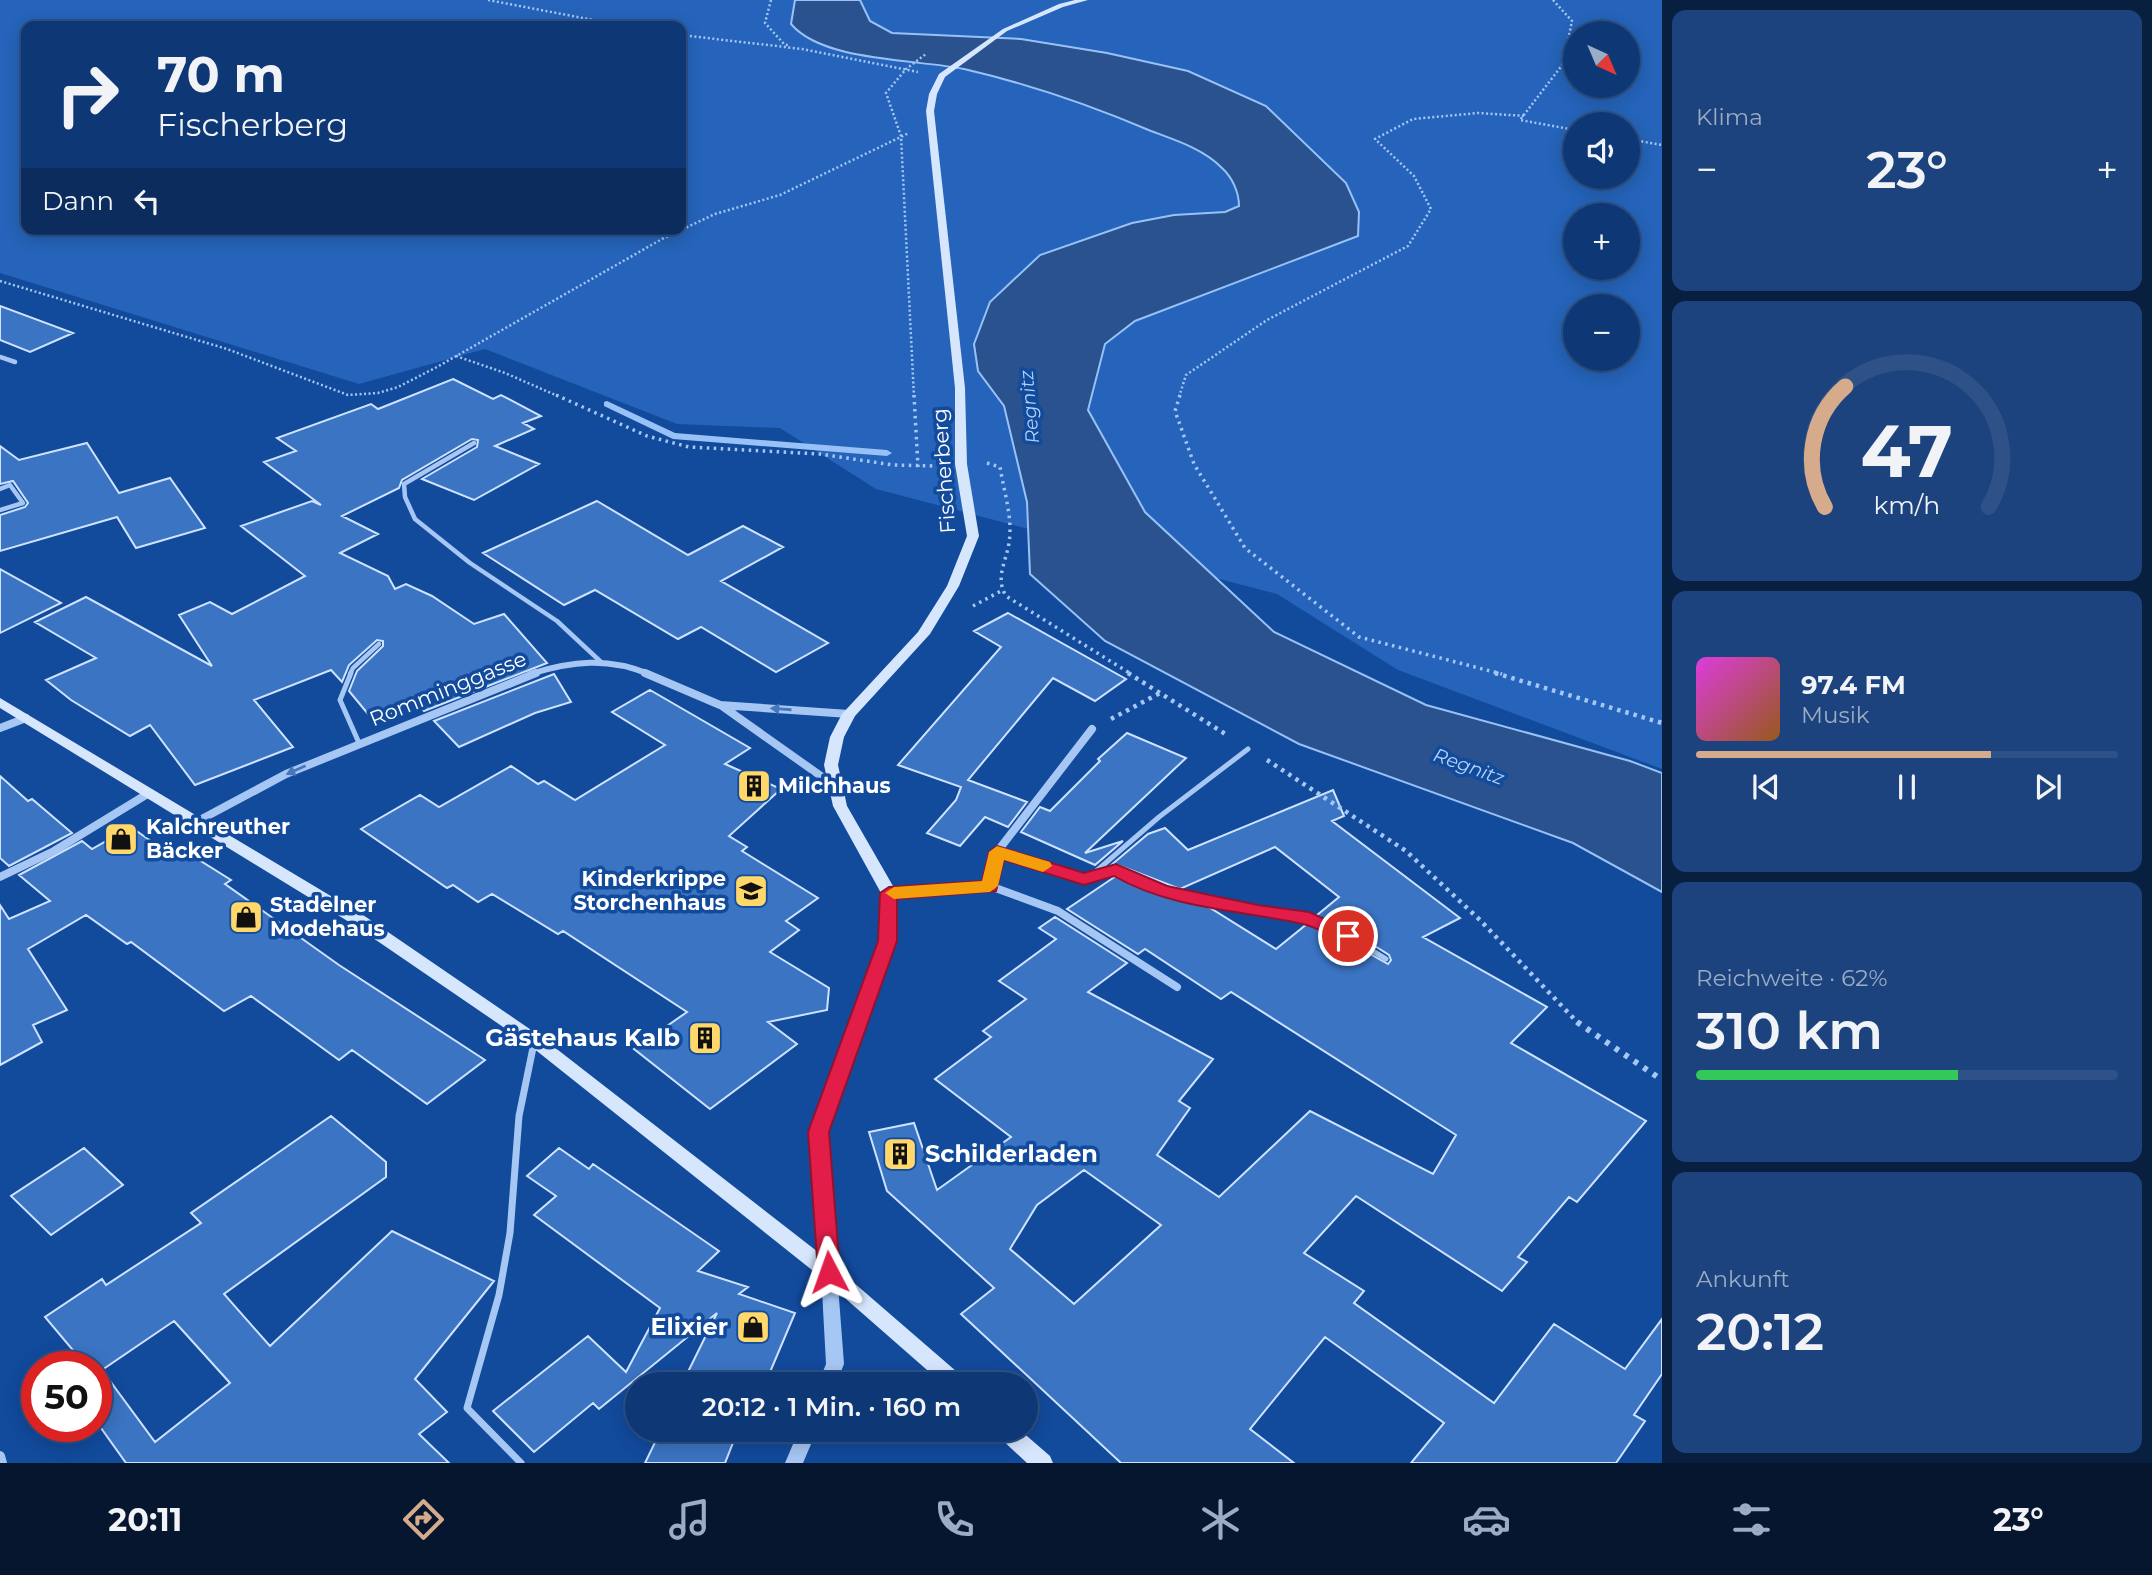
<!DOCTYPE html>
<html lang="de">
<head>
<meta charset="utf-8">
<style>
	body { margin:0; font-family:Montserrat,sans-serif; background:#1c437d; color:#f1f3f6; height:100vh; display:flex; flex-direction:column; font-size:26px; white-space:nowrap }
	* { box-sizing:border-box; margin:0 }
	p { font-size:23px; color:#9bacc5 }
	.icon { flex:none; width:38px; height:38px; fill:none; stroke:currentColor; stroke-width:2; stroke-linecap:round; stroke-linejoin:round }
	.map { position:relative; flex:1; overflow:hidden }
	.details { display:flex; flex-direction:column; gap:10px; padding:10px; background:#081f40; width:490px }
	.details>* { flex:none }
	.banner { position:absolute; left:21px; top:21px; width:665px; height:214px; border-radius:14px; box-shadow:0 4px 18px #0003,0 0 0 2px #2e5287; background:#0e3875; color:#f1f3f6; overflow:hidden }
	.needle { width:46px; rotate:136deg }
	.fabs { position:absolute; left:1563px; top:21px; display:grid; gap:14px }
	.fabs a { display:grid; place-items:center; width:77px; height:77px; border-radius:50%; background:#0e3875; box-shadow:0 4px 18px #0003,0 0 0 2px #2e5287; font-size:35px }
	.speed { position:absolute; left:21px; top:1351px; display:flex; gap:14px; font-size:35px; font-weight:700; text-align:center }
	.speed>* { display:grid; place-content:center; width:91px; height:91px; border-radius:50%; background:#0e3875; box-shadow:0 4px 18px #0003,0 0 0 2px #2e5287; line-height:1 }
	.speed .limit { border:10px solid #d22; background:#fff; color:#111 }
	.pin { position:absolute; display:grid; place-items:center; width:60px; height:60px; color:#fff; margin:-30px; border:4px solid #fff; border-radius:50%; box-shadow:0 2px 7px #0007 }
	.me { position:absolute; width:77px; margin:-38px; rotate:356deg; stroke-linejoin:round; filter:drop-shadow(0 0 5px #0008) }
	.turn { display:flex; align-items:center; gap:24px; height:147px; padding:0 21px; font-size:32px }
	.turn .icon { width:91px; height:91px; stroke-width:2.5 }
	.turn b { display:block; font-size:49px; line-height:60px }
	.then { display:flex; align-items:center; height:66px; padding:0 21px; background:#0003; gap:14px; font-size:26px }
	.big { font-size:52px; font-weight:600; line-height:1.1 }
	.details .tile { flex:1; display:flex; flex-direction:column; justify-content:center; gap:10px; min-width:0; padding:0 24px; border-radius:14px; background:#1c437d }
	.details .dial { align-items:center; gap:0 }
	.dial svg { height:182px; overflow:visible; fill:none; stroke:#2e5287; stroke-width:7; stroke-linecap:round; text-anchor:middle }
	.dial text { fill:#f1f3f6; stroke:none }
	.song { display:flex; align-items:center; gap:21px }
	.cover { width:84px; height:84px; border-radius:10px; background:linear-gradient(135deg,hsl(300 70% 55%),hsl(30 70% 35%)) }
	.played { height:7px; border-radius:4px; background:linear-gradient(90deg,#d6ab8b 70%,#2e5287 70%) }
	.keys { display:flex; justify-content:space-around; direction:ltr }
	.heat { display:flex; justify-content:space-between; align-items:center; font-size:38px; direction:ltr }
	.charge { height:10px; border-radius:5px; background:linear-gradient(90deg,#34c759 62%,#2e5287 0) }
	.trip { position:absolute; left:625px; top:1372px; width:413px; height:70px; border-radius:35px; background:#0e3875; box-shadow:0 4px 18px #0003,0 0 0 2px #2e5287; font-weight:600; line-height:70px; text-align:center }
	.menu { display:flex; height:112px; justify-content:space-around; align-items:center; background:#06162f; color:#9bacc5 }
	.menu .icon { width:49px; height:49px }
	.menu .active { color:#d6ab8b }
	.menu b { font-size:32px; color:#f1f3f6 }
	main { display:flex; flex:1; min-height:0 }
	.map>svg:first-child { display:block }
	.green { fill:#2564ba; fill-rule:evenodd }
	.water { fill:#29528f; stroke:#98c2f7; stroke-width:2 }
	.lines { fill:none; stroke-linecap:round; stroke-linejoin:round }
	.stream { fill:#98c2f7; fill-rule:evenodd }
	.building { fill:#3b74c3; stroke:#cfe3fe; stroke-width:2; fill-rule:evenodd }
	.path-far3 { stroke:#a6c7f4; stroke-width:2.5; stroke-dasharray:2 2.5; stroke-linecap:butt }
	.path-far2 { stroke:#a6c7f4; stroke-width:3.5; stroke-dasharray:2.5 4.5; stroke-linecap:butt }
	.path-far1 { stroke:#a6c7f4; stroke-width:4.5; stroke-dasharray:3.5 5; stroke-linecap:butt }
	.path { stroke:#a6c7f4; stroke-width:6; stroke-dasharray:4.5 7; stroke-linecap:butt }
	.service-far2 { stroke:#a6c7f4; stroke-width:4.5 }
	.service-far1 { stroke:#a6c7f4; stroke-width:5 }
	.service { stroke:#a6c7f4; stroke-width:7 }
	.minor-far3 { stroke:#a6c7f4; stroke-width:4.5 }
	.minor-far2 { stroke:#a6c7f4; stroke-width:6 }
	.minor-far1 { stroke:#a6c7f4; stroke-width:8 }
	.minor { stroke:#a6c7f4; stroke-width:10 }
	.tertiary { fill:#a6c7f4; fill-rule:evenodd }
	.secondary { fill:#d6e6fd; fill-rule:evenodd }
	.oneway { fill:#4676bb }
	.route { fill:#e11d48; stroke:#92132f; stroke-width:2 }
	.slow { fill:#f59e0b }
	.labels { text-anchor:middle; stroke-width:7; stroke-linejoin:round; paint-order:stroke }
	.far-water-label { font-size:19px; font-style:italic; fill:#b3d2fa; stroke:#124a9c }
	.street-label { font-size:21px; fill:#fff; stroke:#124a9c }
	.poi-label { font-size:21px; font-weight:bold; fill:#fff; stroke:#124a9c; text-anchor:start }
	.near-poi-label { font-size:24px; font-weight:bold; fill:#fff; stroke:#124a9c; text-anchor:end }
</style>
</head>
<body>
<main>
<div class="map">
<svg width="1662" height="1463" viewBox="0 0 1662 1463">
	<rect width="100%" height="100%" fill="#124a9c"/>
	<path class="green" d="M 0,0 L 1662,0 L 1662,769 L 1398,670 L 1277,594 L 876,489 L 780,428 L 677,424 L 485,349 L 359,384 L 0,273 ZM 26,26 L 681,26 L 681,229 L 26,229 ZM 1575,33 L 1628,33 L 1628,86 L 1575,86 ZM 1575,124 L 1628,124 L 1628,177 L 1575,177 ZM 1575,215 L 1628,215 L 1628,268 L 1575,268 ZM 1575,306 L 1628,306 L 1628,359 L 1575,359 Z"/>
	<path class="water" d="M 795,0 L 860,0 L 870,21 L 892,33 L 1021,39 L 1107,53 L 1188,71 L 1266,106 L 1346,183 L 1359,212 L 1358,236 L 1135,321 L 1105,344 L 1088,410 L 1145,512 L 1274,632 L 1426,705 L 1630,761 L 1662,773 L 1662,892 L 1573,843 L 1299,744 L 1105,641 L 1030,574 L 1027,502 L 1004,406 L 978,371 L 974,344 L 990,302 L 1040,255 L 1132,223 L 1174,215 L 1225,212 L 1239,206 C 1239,192 1232,177 1222,168 C 1204,149 1175,140 1151,131 C 1090,105 1029,84 964,69 C 916,59 823,62 791,24 Z"/>
	<g class="lines">
		<path class="stream" d="M 607,401 L 675,433 L 887,450 L 892,453 L 887,456 L 673,439 L 604,406 L 604,402 Z"/>
	</g>
	<path class="building" d="M 0,306 L 73,333 L 30,352 L 0,340 Z
		M 453,379 L 493,399 L 501,395 L 541,416 L 523,423 L 534,429 L 495,446 L 539,464 L 474,500 L 422,479 L 477,447 L 478,440 L 472,439 L 402,480 L 399,488 L 342,516 L 378,534 L 340,553 L 388,576 L 395,589 L 406,584 L 432,596 L 474,624 L 504,614 L 547,663 L 424,711 L 417,704 L 373,720 L 349,691 L 357,671 L 383,646 L 383,641 L 377,640 L 349,665 L 342,682 L 331,670 L 254,700 L 293,747 L 195,785 L 150,725 L 130,736 L 71,700 L 46,680 L 96,658 L 35,622 L 86,597 L 212,666 L 179,615 L 210,602 L 232,614 L 305,576 L 241,526 L 312,501 L 321,505 L 264,462 L 296,451 L 277,438 L 371,404 L 378,409 Z
		M 87,443 L 119,493 L 170,478 L 205,528 L 136,548 L 117,517 L 0,551 L 0,515 L 25,507 L 28,503 L 13,481 L 0,484 L 0,446 L 19,460 Z
		M 597,501 L 688,555 L 743,526 L 783,547 L 721,581 L 828,643 L 776,672 L 701,627 L 678,639 L 595,590 L 564,605 L 483,553 Z
		M 0,569 L 61,603 L 0,633 Z
		M 1008,613 L 1126,679 L 1095,701 L 1053,678 L 968,780 L 1027,802 L 1008,827 L 985,817 L 960,846 L 927,833 L 956,800 L 961,787 L 898,765 L 1001,647 L 974,631 Z
		M 554,674 L 571,702 L 535,713 L 459,747 L 434,721 Z
		M 650,690 L 750,748 L 725,764 L 781,789 L 729,836 L 747,847 L 742,851 L 818,898 L 786,921 L 799,930 L 770,952 L 829,988 L 827,1010 L 768,1022 L 797,1044 L 710,1109 L 634,1049 L 687,1012 L 563,931 L 558,934 L 492,894 L 478,902 L 453,885 L 447,888 L 361,829 L 420,795 L 439,807 L 511,766 L 538,784 L 544,781 L 575,800 L 665,745 L 612,712 Z
		M 1127,733 L 1186,758 L 1085,853 L 1123,841 L 1095,865 L 1021,832 L 1040,807 L 1050,811 L 1100,761 L 1098,759 Z
		M 0,776 L 28,801 L 32,799 L 72,833 L 9,866 L 0,858 Z
		M 1333,790 L 1344,816 L 1332,821 L 1460,918 L 1423,937 L 1547,1007 L 1511,1043 L 1646,1121 L 1577,1202 L 1569,1197 L 1518,1257 L 1527,1262 L 1502,1291 L 1356,1196 L 1304,1253 L 1364,1291 L 1354,1303 L 1494,1403 L 1554,1324 L 1625,1369 L 1662,1319 L 1662,1374 L 1634,1415 L 1645,1421 L 1616,1463 L 1411,1463 L 1444,1423 L 1325,1337 L 1250,1429 L 1294,1463 L 1121,1463 L 961,1314 L 994,1288 L 887,1191 L 869,1132 L 914,1123 L 937,1190 L 1011,1137 L 935,1079 L 991,1037 L 983,1031 L 1026,999 L 999,981 L 1056,939 L 1039,928 L 1055,917 L 1127,963 L 1088,992 L 1213,1059 L 1179,1101 L 1190,1108 L 1157,1155 L 1219,1197 L 1310,1111 L 1433,1174 L 1456,1135 L 1231,992 L 1221,999 L 1145,949 L 1138,954 L 1067,909 L 1116,876 L 1184,902 L 1207,906 L 1276,949 L 1307,924 L 1338,936 L 1388,964 L 1391,960 L 1389,955 L 1343,926 L 1316,916 L 1339,897 L 1275,847 L 1180,889 L 1118,865 L 1110,866 L 1148,834 L 1165,828 L 1188,850 ZM 1084,1170 L 1161,1225 L 1074,1304 L 1010,1249 L 1037,1205 Z
		M 131,827 L 172,856 L 183,850 L 231,880 L 225,884 L 339,965 L 485,1060 L 427,1104 L 352,1050 L 339,1060 L 251,996 L 224,1011 L 131,942 L 127,944 L 86,915 L 28,949 L 67,1010 L 33,1025 L 42,1042 L 0,1065 L 0,905 L 9,919 L 50,901 L 19,875 L 82,841 L 92,849 Z
		M 331,1116 L 386,1162 L 386,1177 L 224,1294 L 270,1346 L 392,1231 L 494,1281 L 415,1379 L 447,1412 L 419,1434 L 449,1463 L 126,1463 L 96,1421 L 96,1367 L 87,1367 L 45,1317 L 102,1279 L 106,1285 L 201,1223 L 191,1213 ZM 174,1321 L 230,1383 L 155,1442 L 102,1370 Z
		M 84,1148 L 123,1185 L 51,1235 L 11,1196 Z
		M 559,1148 L 589,1169 L 593,1164 L 719,1251 L 698,1271 L 748,1287 L 739,1294 L 795,1313 L 765,1384 L 682,1384 L 717,1313 L 599,1409 L 593,1403 L 534,1452 L 493,1411 L 588,1336 L 626,1372 L 660,1308 L 534,1215 L 556,1196 L 527,1176 Z
		M 661,1430 L 738,1430 L 725,1463 L 645,1463 Z"/>
	<g class="lines">
		<path class="path-far3" d="M 488,0 L 625,26
			M 771,0 L 765,23 L 784,44 L 790,46
			M 1553,0 L 1572,21 L 1563,64 L 1520,120 L 1575,130
			M 681,35 L 802,49 L 918,72
			M 1628,139 L 1662,145
			M 0,281 L 227,349 L 348,395 L 378,393 L 398,387 L 437,367 L 662,239 L 715,214 L 780,195 L 909,133
			M 456,356 L 505,373 L 560,397
			M 914,397 L 901,136 L 886,93 L 906,69 L 926,54
			M 1179,397 L 1186,375 L 1267,320 L 1408,246 L 1431,209 L 1414,176 L 1375,139 L 1413,119 L 1478,113 L 1526,116"/>
		<path class="path-far2" d="M 556,395 L 647,436 L 689,447 L 820,454 L 893,465 L 936,466
			M 914,395 L 918,467
			M 1180,395 L 1175,411 L 1194,464 L 1245,548 L 1359,637 L 1502,674
			M 987,463 L 1000,467 C 1004,492 1013,518 1009,543 C 1006,562 995,578 1006,596 L 1131,674
			M 973,606 L 1001,591"/>
		<path class="path-far1" d="M 1128,673 L 1227,735
			M 1495,673 L 1662,723
			M 1111,719 L 1160,693
			M 1267,760 L 1406,851 L 1480,920 L 1579,1024"/>
		<path class="path" d="M 1577,1022 L 1662,1080"/>
		<path class="service-far2" d="M 474,443 L 404,484 L 405,497 L 415,519 L 470,563 L 557,621 L 601,662
			M 0,489 L 10,485 L 23,503 L 0,510
			M 350,674 L 353,668 L 379,644"/>
		<path class="service-far1" d="M 351,673 L 340,700 L 359,743
			M 997,852 L 1084,879 L 1116,870 L 1186,897 L 1310,919 L 1340,931 L 1386,959
			M 1087,879 L 1159,817 L 1248,749"/>
		<path class="service" d="M 521,1463 L 467,1408 L 499,1295 L 510,1233 L 519,1116 L 534,1043"/>
		<path class="minor-far3" d="M 0,357 L 15,362"/>
		<path class="minor-far2" d="M 530,674 C 572,661 608,657 649,674"/>
		<path class="minor-far1" d="M 645,673 L 720,705 L 849,714
			M 722,706 L 835,786
			M 0,728 L 26,718
			M 198,821 L 286,774 L 536,673
			M 0,877 L 54,851 L 149,793
			M 990,886 L 1058,911 L 1177,987
			M 889,893 L 990,886 L 997,852 L 1092,729"/>
		<path class="minor" d="M 0,1456 L 2,1463"/>
		<path class="tertiary" d="M 829,1265 L 835,1267 L 837,1272 L 844,1364 L 836,1384 L 818,1384 L 826,1364 L 821,1272 L 823,1267 Z
			M 799,1430 L 817,1430 L 803,1463 L 785,1463 Z"/>
		<path class="secondary" d="M 1075,0 L 1088,0 L 1063,7 L 1007,31 L 945,77 L 937,94 L 934,111 L 965,388 L 967,464 L 979,536 L 959,586 L 930,634 L 855,716 L 844,737 L 838,765 L 847,806 L 897,893 L 896,941 L 828,1132 L 838,1269 L 964,1378 L 967,1384 L 943,1384 L 822,1278 L 528,1044 L 354,925 L 0,708 L 0,698 L 366,917 L 540,1036 L 818,1252 L 810,1132 L 880,941 L 881,893 L 833,806 L 824,765 L 830,737 L 842,714 L 918,632 L 947,586 L 967,536 L 955,464 L 955,388 L 926,111 L 929,94 L 939,74 L 1003,29 L 1059,4 Z
			M 996,1430 L 1020,1430 L 1050,1456 L 1053,1463 L 1027,1463 L 999,1437 Z"/>
	</g>
	<defs><path id="oneway-solid" d="M-6-.8H1V-3.2L6.5 0L1 3.2V.8H-6Z" transform="scale(1.75)"/></defs>
	<g class="oneway">
		<use href="#oneway-solid" transform="translate(781 709) rotate(-176)"/>
		<use href="#oneway-solid" transform="translate(296 770) rotate(156)"/>
	</g>
	<path class="route" d="M 997,846 L 1084,873 L 1116,864 L 1167,886 L 1258,905 L 1309,912 L 1354,932 L 1357,936 L 1348,943 C 1332,938 1318,927 1303,924 C 1240,910 1171,909 1114,876 L 1084,885 L 1004,860 L 996,891 L 897,899 L 897,941 L 829,1132 L 840,1272 L 837,1279 L 829,1281 L 821,1279 L 818,1272 L 808,1132 L 878,941 L 880,893 L 889,887 L 982,881 L 989,852 Z"/>
	<path class="slow" d="M 997,846 L 1050,862 L 1052,866 L 1043,872 L 1004,860 L 998,886 L 990,892 L 894,899 L 885,893 L 894,887 L 982,881 L 989,852 Z"/>
	<defs>
		<g id="building-square" transform="scale(1.75)"><rect x="-9" y="-9" width="18" height="18" rx="4" fill="#ffd869" stroke="#124a9c"/><path d="M-4-6H4V6H1V3H-1V6H-4ZM-2.5-4.3h1.7v1.8h-1.7ZM.8-4.3h1.7v1.8H.8ZM-2.5-1h1.7V.8h-1.7ZM.8-1h1.7V.8H.8Z" fill="#111"/></g>
		<g id="shop-square" transform="scale(1.75)"><rect x="-9" y="-9" width="18" height="18" rx="4" fill="#ffd869" stroke="#124a9c"/><path d="M-5-2.5h2.3a2.7 3.5 0 0 1 5.4 0H5L5.5 6h-11ZM-1.5-2.5h3a1.5 2.3 0 0 0-3 0Z" fill="#111"/></g>
		<g id="school-square" transform="scale(1.75)"><rect x="-9" y="-9" width="18" height="18" rx="4" fill="#ffd869" stroke="#124a9c"/><path d="M0-5L7-2L0 1L-7-2ZM-4 1L0 2.5L4 1V4Q0 6-4 4Z" fill="#111"/></g>
	</defs>
	<g fill-rule="evenodd">
		<use href="#building-square" x="754" y="786"/>
		<use href="#shop-square" x="121" y="839"/>
		<use href="#school-square" x="751" y="891"/>
		<use href="#shop-square" x="246" y="917"/>
		<use href="#building-square" x="705" y="1038"/>
		<use href="#building-square" x="900" y="1154"/>
		<use href="#shop-square" x="753" y="1327"/>
	</g>
	<g class="labels">
		<g class="far-water-label">
			<text transform="translate(1029 407) rotate(-95)" y="7">Regnitz</text>
			<text transform="translate(1469 766) rotate(20)" y="7">Regnitz</text>
		</g>
		<g class="street-label">
			<text transform="translate(944 471) rotate(-94)" y="7">Fischerberg</text>
			<text transform="translate(448 689) rotate(-22)" y="7">Romminggasse</text>
		</g>
		<g class="poi-label">
			<text x="778" y="793">Milchhaus</text>
			<text x="146" y="834">Kalchreuther<tspan x="146" dy="24">Bäcker</tspan></text>
			<text x="726" y="886" text-anchor="end">Kinderkrippe<tspan x="726" dy="24">Storchenhaus</tspan></text>
			<text x="270" y="912">Stadelner<tspan x="270" dy="24">Modehaus</tspan></text>
		</g>
		<g class="near-poi-label">
			<text x="680" y="1046">Gästehaus Kalb</text>
			<text x="925" y="1162" text-anchor="start">Schilderladen</text>
			<text x="728" y="1335">Elixier</text>
		</g>
	</g>
</svg>
<div class="fabs">
<a><svg class="needle" viewBox="-14 -14 28 28"><path d="M0-13l5 13h-10z" fill="#e53935"/><path d="M0 13l5-13h-10z" fill="#9bacc5"/></svg></a>
<a><svg class="icon" aria-label="sound" viewBox="0 0 24 24"><path d="M4 9h4l5-4v14l-5-4H4zM17 9q2 3 0 6"/></svg></a>
<a>+</a>
<a>−</a>
</div>
<div class="speed"><div class="limit">50</div></div>
<div class="pin" style="left:1348px;top:936px;background:#d93025"><svg class="icon" aria-label="arrive" viewBox="0 0 24 24"><path d="M6 21V4h12l-3 4 3 4H6"/></svg></div>
<svg class="me" style="left:829px;top:1272px" viewBox="-20 -20 40 40"><path d="M0-17L14 15 0 8-14 15z" fill="#e11d48" stroke="#fff" stroke-width="4"/></svg>
<div class="trip">20:12 · 1 Min. · 160 m</div>
<div class="banner">
<div class="turn"><svg class="icon" aria-label="right" viewBox="0 0 24 24"><path d="M7 20v-9h11M14 6l5 5-5 5"/></svg><div><b>70 m</b>Fischerberg</div></div>
<div class="then">Dann<svg class="icon" aria-label="left" viewBox="0 0 24 24"><path d="M17 20v-9H6M10 6l-5 5 5 5"/></svg></div>
</div>
</div>
<section class="details">
<div class="tile"><p>Klima</p>
<div class="heat"><a>−</a><b class="big">23°</b><a>+</a></div>
</div>
<div class="tile dial"><svg viewBox="0 0 100 80">
<path d="M14 69A42 42 0 1 1 86 69"/>
<path d="M14 69A42 42 0 0 1 23 16" stroke="#d6ab8b"/>
<text x="50" y="56" font-size="32" font-weight="700">47</text>
<text x="50" y="72" font-size="11">km/h</text>
</svg></div>
<div class="tile">
<div class="song"><i class="cover"></i><div><b>97.4 FM</b><p>Musik</p></div></div>
<div class="played"></div>
<div class="keys"><svg class="icon" aria-label="previous" viewBox="0 0 24 24"><path d="M18 5L8 12l10 7zM5 5v14"/></svg><svg class="icon" aria-label="pause" viewBox="0 0 24 24"><path d="M8 5v14M16 5v14"/></svg><svg class="icon" aria-label="next" viewBox="0 0 24 24"><path d="M6 5l10 7-10 7zM19 5v14"/></svg></div>
</div>
<div class="tile"><p>Reichweite · 62%</p><b class="big">310 km</b><div class="charge"></div></div>
<div class="tile"><p>Ankunft</p><b class="big">20:12</b></div>
</section>
</main>
<nav class="menu">
<b>20:11</b>
<svg class="icon active" aria-label="directions" viewBox="0 0 24 24"><path d="M12 3l9 9-9 9-9-9zM9 14v-3h6M13 9l2 2-2 2"/></svg>
<svg class="icon" aria-label="music" viewBox="0 0 24 24"><path d="M9 18V5l10-2v13"/><circle cx="6" cy="18" r="3"/><circle cx="16" cy="16" r="3"/></svg>
<svg class="icon" aria-label="phone" viewBox="0 0 24 24"><path d="M5 4h4l2 5-3 2q2 4 5 5l2-3 5 2v4C11 20 4 13 5 4z"/></svg>
<svg class="icon" aria-label="climate" viewBox="0 0 24 24"><path d="M12 3v18M4 7l16 10M4 17L20 7"/></svg>
<svg class="icon" aria-label="car" viewBox="0 0 24 24"><path d="M5 17H2v-5l4-1 3-4h7l3 4 3 1v5h-3M9 17h6M6 11h13"/><circle cx="7" cy="17" r="2"/><circle cx="17" cy="17" r="2"/></svg>
<svg class="icon" aria-label="filters" viewBox="0 0 24 24"><path d="M4 7h16M4 17h16"/><circle cx="9" cy="7" r="2"/><circle cx="15" cy="17" r="2"/></svg>
<b>23°</b>
</nav>
</body>
</html>
